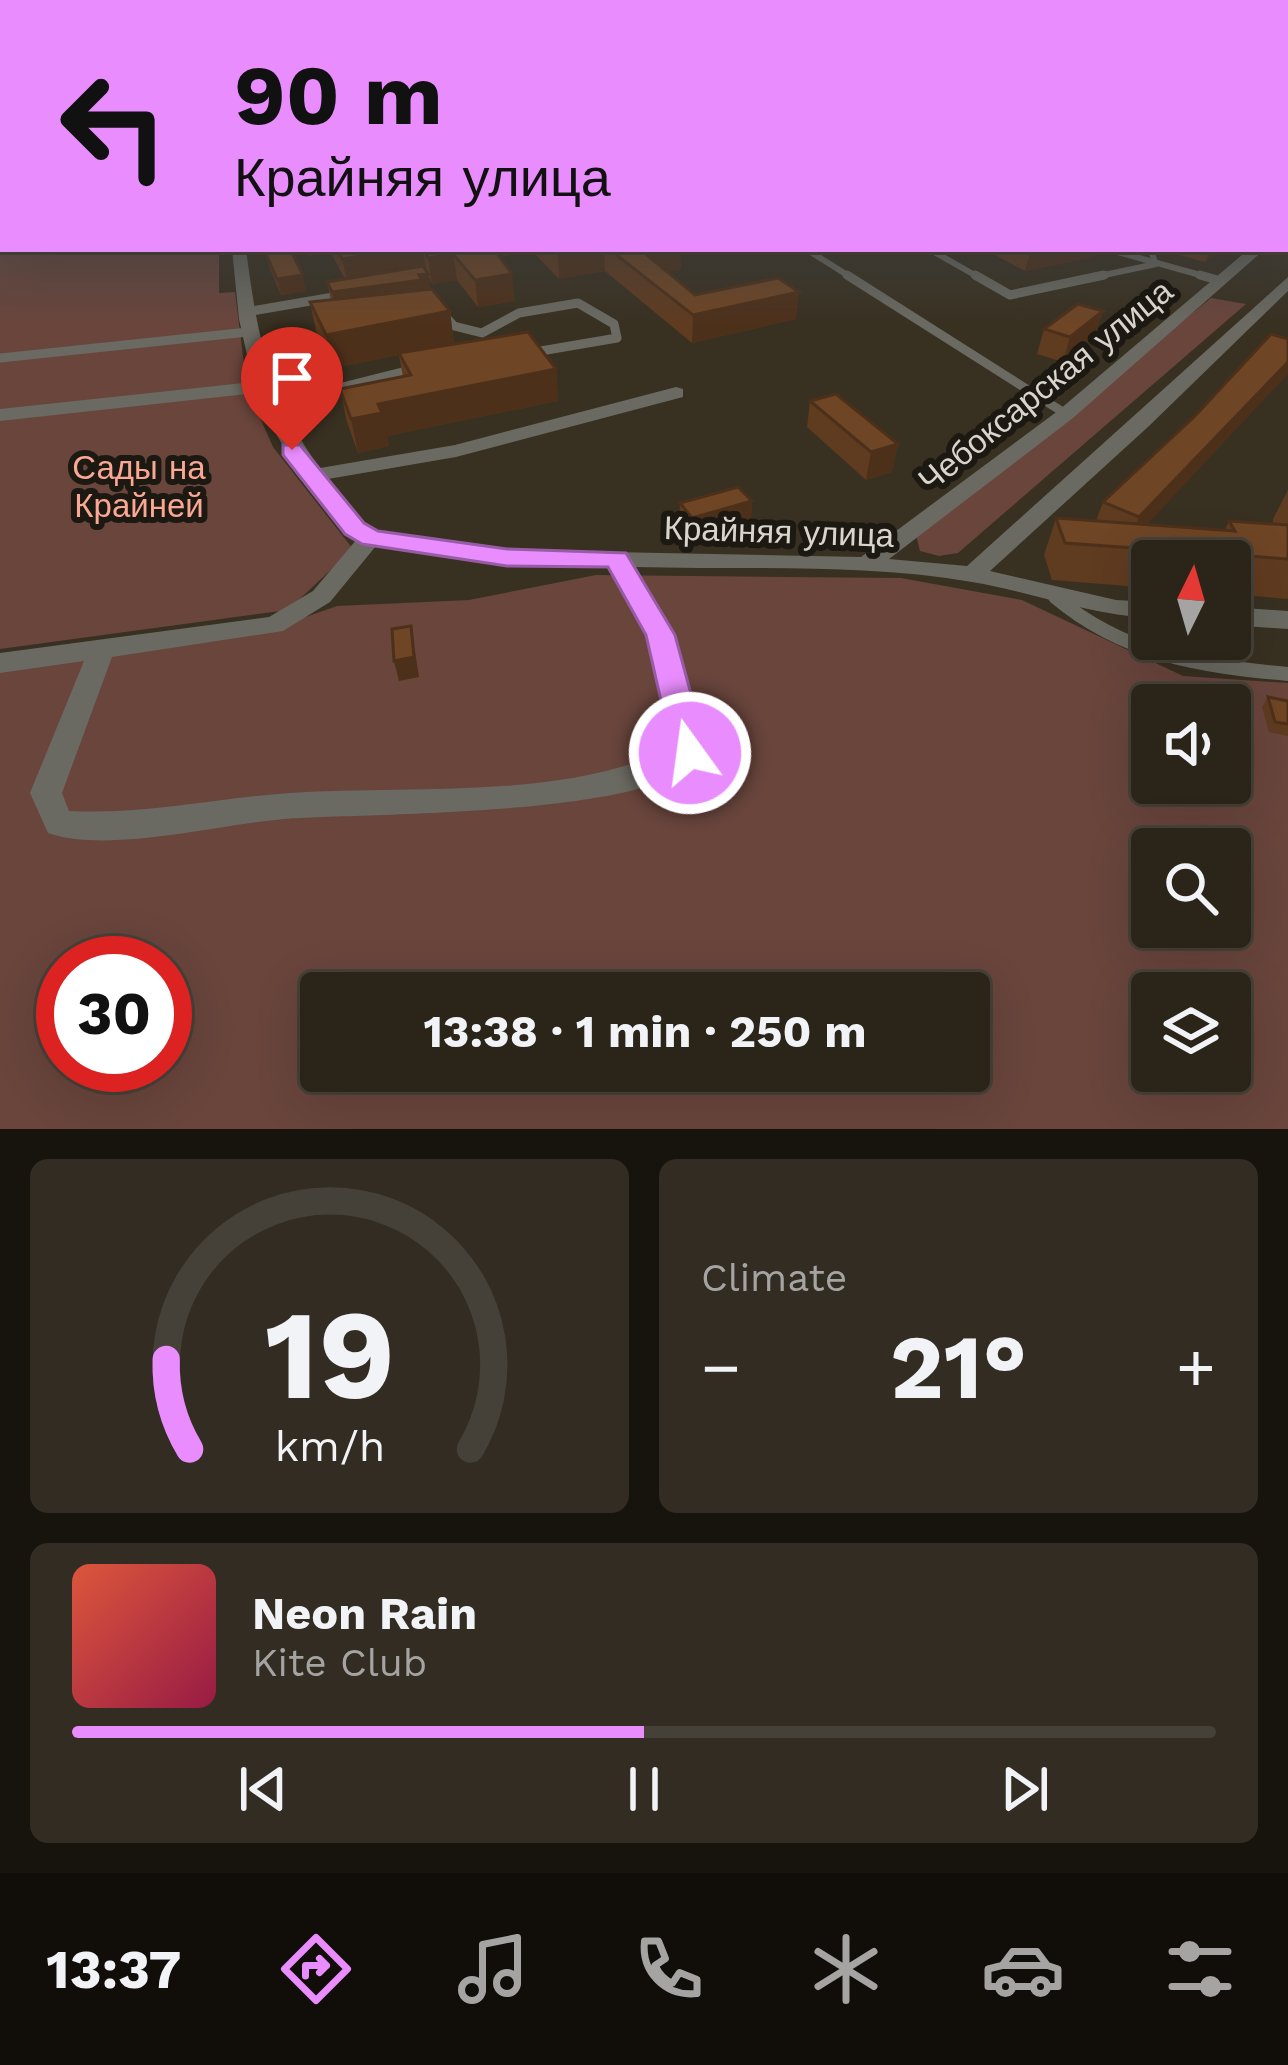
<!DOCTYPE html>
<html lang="en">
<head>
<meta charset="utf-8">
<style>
	body { margin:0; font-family:"Work Sans",sans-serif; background:#322c22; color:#f1f3f6; height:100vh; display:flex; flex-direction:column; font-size:45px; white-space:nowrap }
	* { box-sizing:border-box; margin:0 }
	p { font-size:39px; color:#a5a4a2 }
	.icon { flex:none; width:66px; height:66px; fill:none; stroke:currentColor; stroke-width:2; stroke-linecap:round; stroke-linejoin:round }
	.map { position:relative; height:1129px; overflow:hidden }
	.side { display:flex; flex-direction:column; gap:30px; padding:30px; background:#17140e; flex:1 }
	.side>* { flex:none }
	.guide { position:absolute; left:0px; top:0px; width:1290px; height:252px; box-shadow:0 12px 48px #0002,0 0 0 3px #464138; background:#e98dfe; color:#111; overflow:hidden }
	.needle { width:78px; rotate:5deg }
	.fabs { position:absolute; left:1131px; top:540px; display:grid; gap:24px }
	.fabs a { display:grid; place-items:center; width:120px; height:120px; border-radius:12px; background:#2a2419; box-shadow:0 12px 48px #0002,0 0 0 3px #464138; font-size:60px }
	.speed { position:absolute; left:36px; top:936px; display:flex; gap:24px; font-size:60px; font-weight:700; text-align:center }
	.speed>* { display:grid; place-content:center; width:156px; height:156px; border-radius:50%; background:#2a2419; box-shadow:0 12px 48px #0002,0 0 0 3px #464138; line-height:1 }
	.speed .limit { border:18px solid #d22; background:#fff; color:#111 }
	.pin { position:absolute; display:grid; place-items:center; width:102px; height:102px; color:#fff; margin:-123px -51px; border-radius:50% 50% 50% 0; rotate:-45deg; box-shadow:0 0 12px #0007 }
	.pin .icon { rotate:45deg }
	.me { position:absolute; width:132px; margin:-66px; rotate:346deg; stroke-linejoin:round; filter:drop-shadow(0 0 9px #0008) }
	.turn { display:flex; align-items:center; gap:42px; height:252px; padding:0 36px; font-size:54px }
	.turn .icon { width:156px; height:156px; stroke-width:2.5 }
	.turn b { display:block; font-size:84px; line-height:102px }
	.big { font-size:90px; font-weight:700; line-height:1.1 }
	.side .tile { flex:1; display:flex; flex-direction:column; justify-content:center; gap:18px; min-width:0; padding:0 42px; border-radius:18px; background:#322c22 }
	.side .dial { align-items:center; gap:0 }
	.dial svg { height:312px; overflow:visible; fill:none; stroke:#464138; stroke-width:7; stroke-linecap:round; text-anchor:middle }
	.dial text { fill:#f1f3f6; stroke:none }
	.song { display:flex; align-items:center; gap:36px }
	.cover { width:144px; height:144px; border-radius:18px; background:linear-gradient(135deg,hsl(10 70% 55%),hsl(340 70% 35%)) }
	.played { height:12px; border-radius:6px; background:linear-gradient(90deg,#e98dfe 50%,#464138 50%) }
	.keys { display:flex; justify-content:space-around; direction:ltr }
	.heat { display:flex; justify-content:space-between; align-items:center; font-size:66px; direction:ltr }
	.side .tiles { flex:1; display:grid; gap:30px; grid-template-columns:1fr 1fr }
	.tile:last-child { grid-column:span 2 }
	.trip { position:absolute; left:300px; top:972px; width:690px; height:120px; border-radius:12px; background:#2a2419; box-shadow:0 12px 48px #0002,0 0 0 3px #464138; font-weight:700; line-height:120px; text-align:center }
	.menu { display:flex; height:192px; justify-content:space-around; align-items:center; background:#110e0a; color:#a5a4a2 }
	.menu .icon { width:84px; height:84px }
	.menu .active { color:#e98dfe }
	.menu b { font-size:54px; color:#f1f3f6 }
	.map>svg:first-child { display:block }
	.green { fill:#69453c; fill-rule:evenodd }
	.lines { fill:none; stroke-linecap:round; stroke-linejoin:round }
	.lane-far3 { stroke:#6a6a62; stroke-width:6 }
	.lane-far2 { stroke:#6a6a62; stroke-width:9 }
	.lane-far1 { stroke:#6a6a62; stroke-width:10 }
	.lane { stroke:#6a6a62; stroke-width:14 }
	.street { fill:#6a6a62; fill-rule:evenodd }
	.wall { fill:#5f3b20 }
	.shaded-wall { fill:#4d301a }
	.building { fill:#6e4525; stroke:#4d301a; stroke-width:3 }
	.route { fill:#e98dfe; stroke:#975ca5; stroke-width:3 }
	.labels { text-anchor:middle; stroke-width:12; stroke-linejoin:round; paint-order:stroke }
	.street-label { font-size:33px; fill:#dad5cc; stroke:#1c1812 }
	.park-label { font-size:33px; fill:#faa794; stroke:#1c1812 }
</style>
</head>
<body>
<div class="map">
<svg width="1288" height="1129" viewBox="0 0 1288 1129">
	<rect width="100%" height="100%" fill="#383021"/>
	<path class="green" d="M 0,167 L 3,249 L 219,249 L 219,293 L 235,292 L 247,388 L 273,447 L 353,549 L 288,610 L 0,649 Z
		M 1211,298 L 1246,304 L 958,553 L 939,556 L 920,551 L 916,535 Z
		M 596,575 L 901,578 L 1022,600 L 1183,676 L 1288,683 L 1288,1129 L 0,1129 L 0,664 L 263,632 L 337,606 L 469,600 ZM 1152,705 L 1230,705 L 1230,783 L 1152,783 ZM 1152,849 L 1230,849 L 1230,927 L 1152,927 ZM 63,963 L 165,963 L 165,1065 L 63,1065 ZM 321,993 L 969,993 L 969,1071 L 321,1071 ZM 1152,993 L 1230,993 L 1230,1071 L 1152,1071 Z"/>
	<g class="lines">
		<path class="lane-far3" d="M 806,249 L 852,278
			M 929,249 L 980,278
			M 1107,249 L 1211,278
			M 1090,278 L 1156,264 L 1150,249"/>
		<path class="lane-far2" d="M 847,275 L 1066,414
			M 975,275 L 1010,295 L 1104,275
			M 1200,275 L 1221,281
			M 246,312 L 345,295
			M 443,314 L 454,326 L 482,333 L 519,313 L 578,303 L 614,324 L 617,338 L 529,353
			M 0,358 L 248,332
			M 271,405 L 414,369"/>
		<path class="lane-far1" d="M 1052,594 L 1059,600"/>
		<path class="lane" d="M 1055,597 C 1124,655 1200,666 1288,674"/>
		<path class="street" d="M 1288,218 L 1288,227 L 1287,227 L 1287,218 Z
			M 232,249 L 246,249 C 257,334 268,397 320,468 L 455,445 L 676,387 L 683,389 L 683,397 L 456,457 L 328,479 L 357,516 L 377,532 L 507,550 L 861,557 L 1059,410 L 1249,249 L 1265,249 L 1073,418 L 889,559 L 967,566 L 1288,277 L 1288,291 L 1149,426 L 990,571 L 1116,600 L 1152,602 L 1152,618 C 1090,615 1033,592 972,582 C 862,563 745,570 633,567 L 674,635 L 705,753 C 670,818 359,813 285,819 C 220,824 108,854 48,833 L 30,793 L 84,661 L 0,673 L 0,653 L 269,617 L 313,591 L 357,539 C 317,506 276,441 257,393 L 0,421 L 0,409 L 253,382 L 239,319 ZM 376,546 L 507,564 L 609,567 L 648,635 L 674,747 C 562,801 412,785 290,793 C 216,798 144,815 69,811 L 62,793 L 112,657 L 283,631 L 330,602 Z
			M 1230,607 L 1288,611 L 1288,629 L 1230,625 Z"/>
	</g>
	<path class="wall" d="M 304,249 L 681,249 L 681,269 L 667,272 L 695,295 L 796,319 L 692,343 L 605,271 L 559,279 L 532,251 L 500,257 L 515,301 L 478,307 L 457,280 L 432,284 L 429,277 L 430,289 L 450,311 L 454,344 L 556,369 L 558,401 L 387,436 L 389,446 L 358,453 L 347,422 L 340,389 L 403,377 L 399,355 L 333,368 L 317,335 L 310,302 L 331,300 L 327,282 L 345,279 L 331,253 L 307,256 Z
		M 984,249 L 1096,249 L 1094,257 L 1025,271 Z
		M 1181,249 L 1222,249 L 1205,262 L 1179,255 Z
		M 266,254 L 306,291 L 281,295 L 270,269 Z
		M 1103,311 L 1095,335 L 1063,362 L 1037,354 L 1044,329 Z
		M 810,401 L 898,444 L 892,472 L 866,480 L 807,427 Z
		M 1195,416 L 1146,525 L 1225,530 L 1229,521 L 1273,524 L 1273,519 L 1288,490 L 1288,599 L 1230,594 L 1230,561 L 1152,561 L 1152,588 L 1052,580 L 1044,555 L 1056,518 L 1096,521 L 1103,502 Z
		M 752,501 L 751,520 L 692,537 L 679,522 L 680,503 Z
		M 1268,697 L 1288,701 L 1288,736 L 1269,732 L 1262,707 Z"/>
	<path class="shaded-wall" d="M 305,249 L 331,249 L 331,253 L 307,256 Z
		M 404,249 L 423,249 L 426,272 L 348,285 L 342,259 Z
		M 484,249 L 532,249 L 532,251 L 485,259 Z
		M 580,249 L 604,249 L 605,271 L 559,279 L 558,253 Z
		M 648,249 L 681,249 L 681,269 L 644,276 L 641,250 Z
		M 1031,249 L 1096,249 L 1094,257 L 1025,271 Z
		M 1210,249 L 1222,249 L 1205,262 Z
		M 453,254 L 457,280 L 432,284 L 428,258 Z
		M 428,274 L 432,297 L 337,316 L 332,292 Z
		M 512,274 L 515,301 L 478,307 L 475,280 Z
		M 303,275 L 306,291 L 281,295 L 277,279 Z
		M 799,292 L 796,319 L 692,343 L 693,315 Z
		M 450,311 L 454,344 L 333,368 L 326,335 Z
		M 1103,311 L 1095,335 L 1063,362 L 1070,337 Z
		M 1288,362 L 1288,374 L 1128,545 L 1139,517 Z
		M 556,369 L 558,401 L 387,436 L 389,446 L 358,453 L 351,419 L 378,404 Z
		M 898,444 L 892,472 L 866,480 L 871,452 Z
		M 752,501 L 751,520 L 692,537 L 692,518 Z
		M 411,626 L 419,677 L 399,681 L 394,661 Z"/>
	<path class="building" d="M 337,249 L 404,249 L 342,259 Z
		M 424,249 L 494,249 L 512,274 L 475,280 L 453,254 L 428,258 Z
		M 554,249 L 580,249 L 558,253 Z
		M 609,249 L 648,249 L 641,250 L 695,295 L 778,278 L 799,292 L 693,315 Z
		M 291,251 L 303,275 L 277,279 L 266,254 Z
		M 423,266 L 428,274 L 419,275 L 422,280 L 332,292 L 327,282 Z
		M 432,289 L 450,311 L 326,335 L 310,302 Z
		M 1078,304 L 1103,311 L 1070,337 L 1044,329 Z
		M 528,332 L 556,369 L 378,404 L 382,413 L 351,419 L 340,389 L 411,375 L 399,353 Z
		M 1271,334 L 1288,339 L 1288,362 L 1139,517 L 1103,502 L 1195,416 Z
		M 836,394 L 898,444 L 871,452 L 810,401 Z
		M 738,487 L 752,501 L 692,518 L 680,503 Z
		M 1056,518 L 1235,531 L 1229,521 L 1288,525 L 1288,559 L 1065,543 Z
		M 411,626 L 414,657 L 394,661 L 392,629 Z
		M 1268,697 L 1288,701 L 1288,724 L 1275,722 Z"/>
	<linearGradient id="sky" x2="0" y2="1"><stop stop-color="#1f1a12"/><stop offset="0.51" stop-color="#4d4e4e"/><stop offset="1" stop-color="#4d4e4e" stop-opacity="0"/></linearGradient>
	<rect width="1288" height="325" fill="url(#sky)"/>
	<path class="route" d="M 283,445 L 300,445 L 364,523 L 378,531 L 507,549 L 626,553 L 675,635 L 707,753 L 702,762 L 678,762 L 673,753 L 646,635 L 608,567 L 507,566 L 362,544 L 345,534 L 283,455 Z"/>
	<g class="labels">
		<g class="street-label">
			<text transform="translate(1045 385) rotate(-39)" y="12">Чебоксарская улица</text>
			<text transform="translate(779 531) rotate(2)" y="12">Крайняя улица</text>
		</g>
		<g class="park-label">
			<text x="139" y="479">Сады на<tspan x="139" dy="38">Крайней</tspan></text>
		</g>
	</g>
</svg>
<div class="fabs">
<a><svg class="needle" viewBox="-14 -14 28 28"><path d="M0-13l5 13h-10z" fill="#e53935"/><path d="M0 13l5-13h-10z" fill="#a5a4a2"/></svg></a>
<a><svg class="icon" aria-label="sound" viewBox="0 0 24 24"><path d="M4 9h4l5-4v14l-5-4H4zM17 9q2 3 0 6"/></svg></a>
<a><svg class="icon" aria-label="search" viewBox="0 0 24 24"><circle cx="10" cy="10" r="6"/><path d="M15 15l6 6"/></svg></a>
<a><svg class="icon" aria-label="layers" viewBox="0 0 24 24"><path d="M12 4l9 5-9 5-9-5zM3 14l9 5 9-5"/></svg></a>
</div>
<div class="speed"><div class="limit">30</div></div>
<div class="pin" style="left:292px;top:450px;background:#d93025"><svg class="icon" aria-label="arrive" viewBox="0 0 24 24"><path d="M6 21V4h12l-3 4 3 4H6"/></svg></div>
<svg class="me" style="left:690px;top:753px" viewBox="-20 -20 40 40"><circle r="17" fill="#e98dfe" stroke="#fff" stroke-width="3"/><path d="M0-11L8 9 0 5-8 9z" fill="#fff"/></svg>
<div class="trip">13:38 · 1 min · 250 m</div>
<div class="guide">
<div class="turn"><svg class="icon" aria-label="left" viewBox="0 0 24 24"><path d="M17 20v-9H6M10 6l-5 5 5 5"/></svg><div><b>90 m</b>Крайняя улица</div></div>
</div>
</div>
<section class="side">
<div class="tiles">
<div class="tile dial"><svg viewBox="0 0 100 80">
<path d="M14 69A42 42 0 1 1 86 69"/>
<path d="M14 69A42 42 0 0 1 8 46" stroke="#e98dfe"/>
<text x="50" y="56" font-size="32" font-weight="700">19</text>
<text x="50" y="72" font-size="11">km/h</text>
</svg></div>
<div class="tile"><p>Climate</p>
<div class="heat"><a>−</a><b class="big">21°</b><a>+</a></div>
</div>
<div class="tile">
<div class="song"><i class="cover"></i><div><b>Neon Rain</b><p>Kite Club</p></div></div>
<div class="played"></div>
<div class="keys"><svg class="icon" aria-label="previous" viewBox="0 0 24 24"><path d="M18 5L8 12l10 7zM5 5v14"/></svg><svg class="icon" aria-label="pause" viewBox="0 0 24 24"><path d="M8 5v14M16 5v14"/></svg><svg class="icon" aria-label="next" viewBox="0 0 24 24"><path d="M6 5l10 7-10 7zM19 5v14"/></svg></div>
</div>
</div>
</section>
<nav class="menu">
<b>13:37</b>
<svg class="icon active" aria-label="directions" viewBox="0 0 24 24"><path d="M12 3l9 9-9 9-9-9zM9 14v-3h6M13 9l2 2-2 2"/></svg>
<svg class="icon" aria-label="music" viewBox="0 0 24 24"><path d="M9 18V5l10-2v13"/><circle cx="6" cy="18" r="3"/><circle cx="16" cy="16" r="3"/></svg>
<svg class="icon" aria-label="phone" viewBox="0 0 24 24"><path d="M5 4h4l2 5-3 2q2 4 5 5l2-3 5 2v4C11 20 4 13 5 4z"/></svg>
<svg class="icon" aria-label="climate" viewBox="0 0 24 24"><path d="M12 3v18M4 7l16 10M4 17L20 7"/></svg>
<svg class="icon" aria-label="car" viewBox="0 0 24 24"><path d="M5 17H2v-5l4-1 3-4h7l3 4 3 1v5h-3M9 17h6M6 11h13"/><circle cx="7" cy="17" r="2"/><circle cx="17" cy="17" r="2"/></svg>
<svg class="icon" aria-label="filters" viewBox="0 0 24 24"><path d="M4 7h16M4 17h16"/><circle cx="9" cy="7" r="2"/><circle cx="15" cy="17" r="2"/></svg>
</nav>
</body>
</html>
